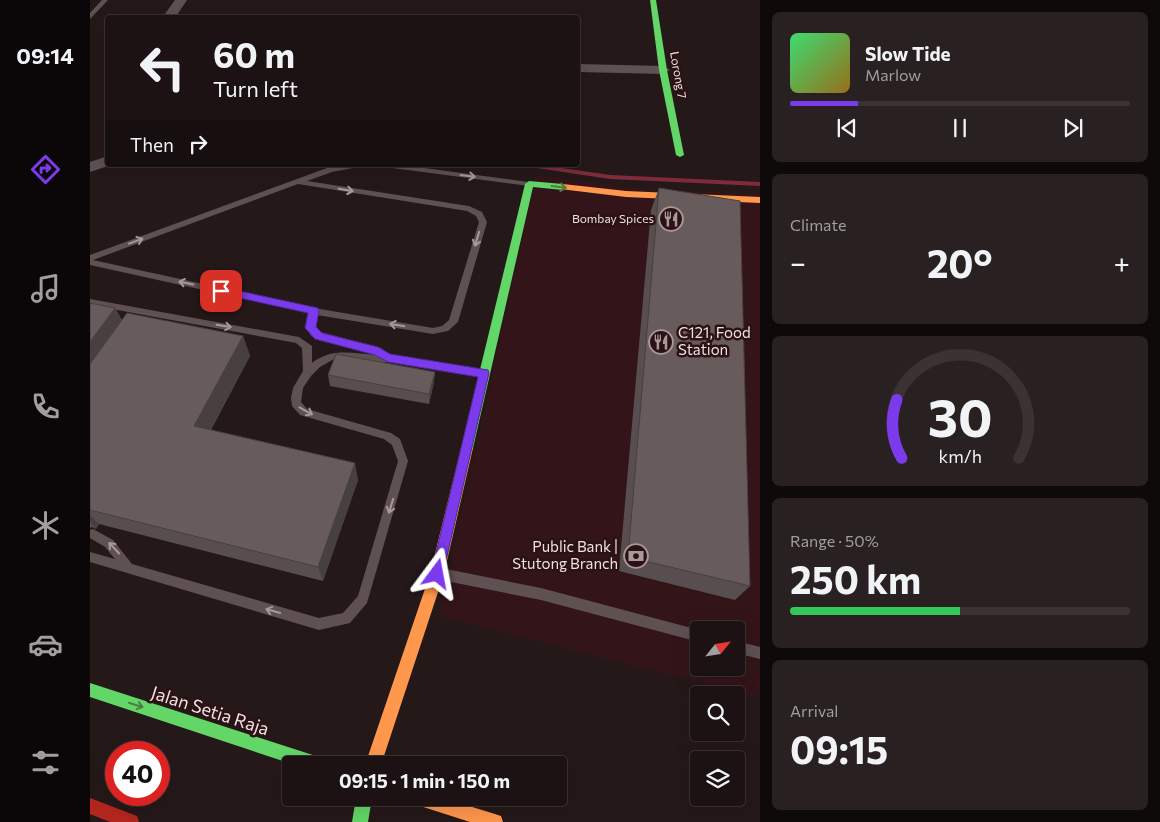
<!DOCTYPE html>
<html lang="en">
<head>
<meta charset="utf-8">
<style>
	body { margin:0; font-family:Commissioner,sans-serif; background:#292021; color:#f1f3f6; height:100vh; display:flex; flex-direction:column; font-size:19px; white-space:nowrap }
	* { box-sizing:border-box; margin:0 }
	p { font-size:16px; color:#a09ea0 }
	.icon { flex:none; width:28px; height:28px; fill:none; stroke:currentColor; stroke-width:2; stroke-linecap:round; stroke-linejoin:round }
	.map { position:relative; flex:1; overflow:hidden }
	.details { display:flex; flex-direction:column; gap:12px; padding:12px; background:#0f0a0a; width:400px }
	.details>* { flex:none }
	.banner { position:absolute; left:15px; top:15px; width:475px; height:152px; border-radius:5px; box-shadow:0 5px 20px #0002,0 0 0 1px #3a3233; background:#1c1213; color:#f1f3f6; overflow:hidden }
	.needle { width:32px; rotate:60deg }
	.fabs { position:absolute; left:600px; top:621px; display:grid; gap:10px }
	.fabs a { display:grid; place-items:center; width:55px; height:55px; border-radius:5px; background:#1c1213; box-shadow:0 5px 20px #0002,0 0 0 1px #3a3233; font-size:25px }
	.speed { position:absolute; left:15px; top:741px; display:flex; gap:10px; font-size:25px; font-weight:700; text-align:center }
	.speed>* { display:grid; place-content:center; width:65px; height:65px; border-radius:50%; background:#1c1213; box-shadow:0 5px 20px #0002,0 0 0 1px #3a3233; line-height:1 }
	.speed .limit { border:8px solid #d22; background:#fff; color:#111 }
	.pin { position:absolute; display:grid; place-items:center; width:42px; height:42px; color:#fff; margin:-21px; border-radius:10px; box-shadow:0 2px 8px #0006 }
	.me { position:absolute; width:55px; margin:-28px; rotate:13deg; stroke-linejoin:round; filter:drop-shadow(0 0 4px #0008) }
	.turn { display:flex; align-items:center; gap:18px; height:105px; padding:0 25px; font-size:22px }
	.turn .icon { width:65px; height:65px; stroke-width:2.5 }
	.turn b { display:block; font-size:35px; line-height:42px }
	.then { display:flex; align-items:center; height:48px; padding:0 25px; background:#0003; gap:10px; font-size:19px }
	.big { font-size:38px; font-weight:700; line-height:1.1 }
	.details .widget { flex:1; display:flex; flex-direction:column; justify-content:center; gap:8px; min-width:0; padding:0 18px; border-radius:8px; background:#292021 }
	.details .dial { align-items:center; gap:0 }
	.dial svg { height:130px; overflow:visible; fill:none; stroke:#3a3233; stroke-width:7; stroke-linecap:round; text-anchor:middle }
	.dial text { fill:#f1f3f6; stroke:none }
	.song { display:flex; align-items:center; gap:15px }
	.cover { width:60px; height:60px; border-radius:8px; background:linear-gradient(135deg,hsl(140 70% 55%),hsl(40 70% 35%)) }
	.played { height:5px; border-radius:2px; background:linear-gradient(90deg,#7c3aed 20%,#3a3233 20%) }
	.keys { display:flex; justify-content:space-around; direction:ltr }
	.heat { display:flex; justify-content:space-between; align-items:center; font-size:28px; direction:ltr }
	.charge { height:8px; border-radius:4px; background:linear-gradient(90deg,#34c759 50%,#3a3233 0) }
	.trip { position:absolute; left:192px; top:756px; width:285px; height:50px; border-radius:5px; background:#1c1213; box-shadow:0 5px 20px #0002,0 0 0 1px #3a3233; font-weight:700; line-height:50px; text-align:center }
	main { display:flex; flex:1; min-height:0 }
	.dock { display:flex; flex-direction:column; width:90px; justify-content:space-around; align-items:center; background:#0b0708; color:#a09ea0 }
	.dock .icon { width:35px; height:35px }
	.dock .current { color:#7c3aed }
	.dock b { font-size:22px; color:#f1f3f6 }
	.map>svg:first-child { display:block }
	.built { fill:#331519; fill-rule:evenodd }
	.lines { fill:none; stroke-linecap:round; stroke-linejoin:round }
	.stream { fill:#802b3c; fill-rule:evenodd }
	.lane { fill:#5f5052; fill-rule:evenodd }
	.street { fill:#5f5052; fill-rule:evenodd }
	.fast { fill:#63d668; fill-rule:evenodd }
	.slow { fill:#ff974d; fill-rule:evenodd }
	.jam { fill:#b3261e; fill-rule:evenodd }
	.wall { fill:#594e4f }
	.shaded-wall { fill:#484040 }
	.building { fill:#675b5c; stroke:#484040 }
	.oneway { stroke:#a8989a }
	.oneway2 { stroke:#4a7e43 }
	.route { fill:#7c3aed; stroke:#51269a }
	.labels { text-anchor:middle; stroke-width:5; stroke-linejoin:round; paint-order:stroke }
	.far-street-label { font-size:12px; fill:#f2dfe1; stroke:#2b1215 }
	.far-poi-label { font-size:12px; fill:#f2dfe1; stroke:#2b1215; text-anchor:end }
	.poi-label { font-size:15px; fill:#f2dfe1; stroke:#2b1215; text-anchor:start }
	.near-street-label { font-size:18px; fill:#f2dfe1; stroke:#2b1215 }
</style>
</head>
<body>
<main>
<nav class="dock">
<b>09:14</b>
<svg class="icon current" aria-label="directions" viewBox="0 0 24 24"><path d="M12 3l9 9-9 9-9-9zM9 14v-3h6M13 9l2 2-2 2"/></svg>
<svg class="icon" aria-label="music" viewBox="0 0 24 24"><path d="M9 18V5l10-2v13"/><circle cx="6" cy="18" r="3"/><circle cx="16" cy="16" r="3"/></svg>
<svg class="icon" aria-label="phone" viewBox="0 0 24 24"><path d="M5 4h4l2 5-3 2q2 4 5 5l2-3 5 2v4C11 20 4 13 5 4z"/></svg>
<svg class="icon" aria-label="climate" viewBox="0 0 24 24"><path d="M12 3v18M4 7l16 10M4 17L20 7"/></svg>
<svg class="icon" aria-label="car" viewBox="0 0 24 24"><path d="M5 17H2v-5l4-1 3-4h7l3 4 3 1v5h-3M9 17h6M6 11h13"/><circle cx="7" cy="17" r="2"/><circle cx="17" cy="17" r="2"/></svg>
<svg class="icon" aria-label="filters" viewBox="0 0 24 24"><path d="M4 7h16M4 17h16"/><circle cx="9" cy="7" r="2"/><circle cx="15" cy="17" r="2"/></svg>
</nav>
<div class="map">
<svg width="670" height="822" viewBox="0 0 670 822">
	<rect width="100%" height="100%" fill="#251819"/>
	<path class="built" d="M 446,175 L 546,188 L 670,195 L 670,698 L 349,616 ZM 609,630 L 646,630 L 646,668 L 609,668 Z"/>
	<g class="lines">
		<path class="stream" d="M 437,165 L 451,165 L 520,175 L 670,182 L 670,186 L 520,179 L 440,167 Z"/>
		<path class="lane" d="M 12,0 L 18,0 L 0,19 L 0,13 Z
			M 254,165 L 269,165 L 268,167 L 242,172 L 217,181 L 379,206 L 392,212 L 397,222 L 368,322 L 358,331 L 343,334 L 227,315 L 226,322 L 227,331 L 291,348 L 300,355 L 394,369 L 399,373 L 394,377 L 298,362 L 289,363 L 252,359 L 244,359 L 230,367 L 221,376 L 213,388 L 211,402 L 217,409 L 301,433 L 310,439 L 318,461 L 277,603 L 260,623 L 229,630 L 0,562 L 0,552 L 25,559 L 15,547 L 0,538 L 0,530 L 3,529 L 23,540 L 42,564 L 229,618 L 253,613 L 268,596 L 308,461 L 302,445 L 294,439 L 210,415 L 202,406 L 201,398 L 203,388 L 213,371 L 212,348 L 206,343 L 0,305 L 0,299 L 209,337 L 222,346 L 222,363 C 243,347 263,354 287,355 L 221,336 L 216,325 L 219,313 L 0,265 L 0,255 L 237,168 ZM 208,184 L 377,211 L 386,216 L 389,222 L 359,320 L 352,326 L 343,328 L 224,308 L 3,260 Z
			M 291,165 L 312,165 L 439,182 L 443,184 L 439,186 L 295,167 Z
			M 351,568 L 451,588 L 609,630 L 609,642 L 451,600 L 351,580 L 347,578 L 345,574 L 347,570 Z
			M 646,641 L 670,647 L 670,659 L 646,653 Z"/>
		<path class="street" d="M 85,0 L 97,0 L 85,18 L 72,18 Z
			M 488,64 L 573,66 L 580,70 L 573,74 L 488,72 Z
			M 18,156 L 18,165 L 21,165 L 0,172 L 0,162 Z"/>
		<path class="fast" d="M 560,0 L 566,0 L 577,70 L 594,155 L 590,157 L 586,155 L 569,70 Z
			M 439,181 L 473,184 L 477,187 L 473,190 L 443,187 L 383,448 L 381,452 L 377,453 L 373,452 L 371,448 L 435,184 Z
			M 0,683 L 229,757 L 234,760 L 237,765 L 205,765 L 0,697 Z
			M 266,798 L 282,798 L 278,822 L 262,822 Z"/>
		<path class="slow" d="M 473,184 L 536,191 L 670,197 L 670,203 L 536,197 L 470,189 L 469,187 Z
			M 377,443 L 381,444 L 383,448 L 354,574 L 291,765 L 275,765 L 340,574 L 371,448 L 373,444 Z
			M 322,798 L 353,798 L 405,814 L 411,816 L 413,822 L 380,822 L 324,804 Z"/>
		<path class="jam" d="M 0,798 L 47,816 L 49,822 L 20,822 L 0,814 Z"/>
	</g>
	<path class="wall" d="M 569,188 L 660,586 L 645,600 L 529,571 L 561,210 Z
		M 0,303 L 25,308 L 32,320 L 153,336 L 160,356 L 121,430 L 268,480 L 233,581 L 9,524 L 6,529 L 2,527 L 0,528 Z
		M 238,375 L 344,382 L 339,404 L 240,386 Z"/>
	<path class="shaded-wall" d="M 25,308 L 36,328 L 0,380 L 0,342 Z
		M 153,336 L 160,356 L 113,444 L 104,426 Z
		M 345,372 L 344,382 L 339,404 L 339,394 Z
		M 265,463 L 268,480 L 233,581 L 228,567 Z
		M 0,515 L 9,524 L 6,529 L 0,522 Z"/>
	<path class="building" d="M 569,188 L 650,201 L 660,586 L 538,557 Z
		M 0,303 L 25,308 L 0,342 Z
		M 37,313 L 153,336 L 104,426 L 265,463 L 228,567 L 0,510 L 0,364 Z
		M 246,354 L 345,372 L 339,394 L 238,375 Z"/>
	<defs><path id="oneway-shaft" d="M-6 0H5M1.5-3L5.5 0L1.5 3" fill="none" stroke-width="1.6" stroke-linecap="round" stroke-linejoin="round" transform="scale(1.25)"/></defs>
	<g class="oneway">
		<use href="#oneway-shaft" transform="translate(378 176) rotate(7)"/>
		<use href="#oneway-shaft" transform="translate(256 190) rotate(9)"/>
		<use href="#oneway-shaft" transform="translate(387 239) rotate(107)"/>
		<use href="#oneway-shaft" transform="translate(46 241) rotate(-20)"/>
		<use href="#oneway-shaft" transform="translate(96 283) rotate(-168)"/>
		<use href="#oneway-shaft" transform="translate(307 325) rotate(-170)"/>
		<use href="#oneway-shaft" transform="translate(134 326) rotate(10)"/>
		<use href="#oneway-shaft" transform="translate(216 411) rotate(29)"/>
		<use href="#oneway-shaft" transform="translate(301 506) rotate(107)"/>
		<use href="#oneway-shaft" transform="translate(24 548) rotate(-133)"/>
		<use href="#oneway-shaft" transform="translate(183 611) rotate(-164)"/>
	</g>
	<g class="oneway2">
		<use href="#oneway-shaft" transform="translate(469 187) rotate(7)"/>
		<use href="#oneway-shaft" transform="translate(46 705) rotate(18)"/>
	</g>
	<path class="route" d="M 131,287 L 228,308 L 229,311 L 226,327 L 232,333 L 288,347 L 300,354 L 398,370 L 399,373 L 352,578 L 347,580 L 343,578 L 341,574 L 388,377 L 298,362 L 285,355 L 225,339 L 215,328 L 218,313 L 127,293 L 127,288 Z"/>
	<defs>
		<g id="restaurant-ring" transform="scale(1.25)"><circle r="9.5" fill="#2b1215" stroke="#aa999b" stroke-width="1.5"/><path d="M-5-6h1v4h1v-4h1v4h1v-4h1v5L-1.5 .5V6h-2V.5L-5-1ZM5-6V6H3V1.5H1.5Q1.5-4 5-6Z" fill="#aa999b"/></g>
		<g id="bank-ring" transform="scale(1.25)"><circle r="9.5" fill="#2b1215" stroke="#aa999b" stroke-width="1.5"/><path d="M-6-4H6V4H-6ZM0-2.3a2.3 2.3 0 1 0 0 4.6a2.3 2.3 0 1 0 0-4.6Z" fill="#aa999b"/></g>
	</defs>
	<g fill-rule="evenodd">
		<use href="#restaurant-ring" x="581" y="219"/>
		<use href="#restaurant-ring" x="571" y="342"/>
		<use href="#bank-ring" x="546" y="556"/>
	</g>
	<g class="labels">
		<g class="far-street-label">
			<text transform="translate(588 75) rotate(80)" y="4">Lorong 7</text>
		</g>
		<g class="far-poi-label">
			<text x="564" y="223">Bombay Spices</text>
		</g>
		<g class="poi-label">
			<text x="588" y="338">C121, Food<tspan x="588" dy="17">Station</tspan></text>
			<text x="528" y="552" text-anchor="end">Public Bank |<tspan x="528" dy="17">Stutong Branch</tspan></text>
		</g>
		<g class="near-street-label">
			<text transform="translate(120 711) rotate(18)" y="6">Jalan Setia Raja</text>
		</g>
	</g>
</svg>
<div class="fabs">
<a><svg class="needle" viewBox="-14 -14 28 28"><path d="M0-13l5 13h-10z" fill="#e53935"/><path d="M0 13l5-13h-10z" fill="#a09ea0"/></svg></a>
<a><svg class="icon" aria-label="search" viewBox="0 0 24 24"><circle cx="10" cy="10" r="6"/><path d="M15 15l6 6"/></svg></a>
<a><svg class="icon" aria-label="layers" viewBox="0 0 24 24"><path d="M12 4l9 5-9 5-9-5zM3 14l9 5 9-5"/></svg></a>
</div>
<div class="speed"><div class="limit">40</div></div>
<div class="pin" style="left:131px;top:291px;background:#d93025"><svg class="icon" aria-label="arrive" viewBox="0 0 24 24"><path d="M6 21V4h12l-3 4 3 4H6"/></svg></div>
<svg class="me" style="left:347px;top:574px" viewBox="-20 -20 40 40"><path d="M0-17L14 15 0 8-14 15z" fill="#7c3aed" stroke="#fff" stroke-width="4"/></svg>
<div class="trip">09:15 · 1 min · 150 m</div>
<div class="banner">
<div class="turn"><svg class="icon" aria-label="left" viewBox="0 0 24 24"><path d="M17 20v-9H6M10 6l-5 5 5 5"/></svg><div><b>60 m</b>Turn left</div></div>
<div class="then">Then<svg class="icon" aria-label="right" viewBox="0 0 24 24"><path d="M7 20v-9h11M14 6l5 5-5 5"/></svg></div>
</div>
</div>
<section class="details">
<div class="widget">
<div class="song"><i class="cover"></i><div><b>Slow Tide</b><p>Marlow</p></div></div>
<div class="played"></div>
<div class="keys"><svg class="icon" aria-label="previous" viewBox="0 0 24 24"><path d="M18 5L8 12l10 7zM5 5v14"/></svg><svg class="icon" aria-label="pause" viewBox="0 0 24 24"><path d="M8 5v14M16 5v14"/></svg><svg class="icon" aria-label="next" viewBox="0 0 24 24"><path d="M6 5l10 7-10 7zM19 5v14"/></svg></div>
</div>
<div class="widget"><p>Climate</p>
<div class="heat"><a>−</a><b class="big">20°</b><a>+</a></div>
</div>
<div class="widget dial"><svg viewBox="0 0 100 80">
<path d="M14 69A42 42 0 1 1 86 69"/>
<path d="M14 69A42 42 0 0 1 11 33" stroke="#7c3aed"/>
<text x="50" y="56" font-size="32" font-weight="700">30</text>
<text x="50" y="72" font-size="11">km/h</text>
</svg></div>
<div class="widget"><p>Range · 50%</p><b class="big">250 km</b><div class="charge"></div></div>
<div class="widget"><p>Arrival</p><b class="big">09:15</b></div>
</section>
</main>
</body>
</html>
